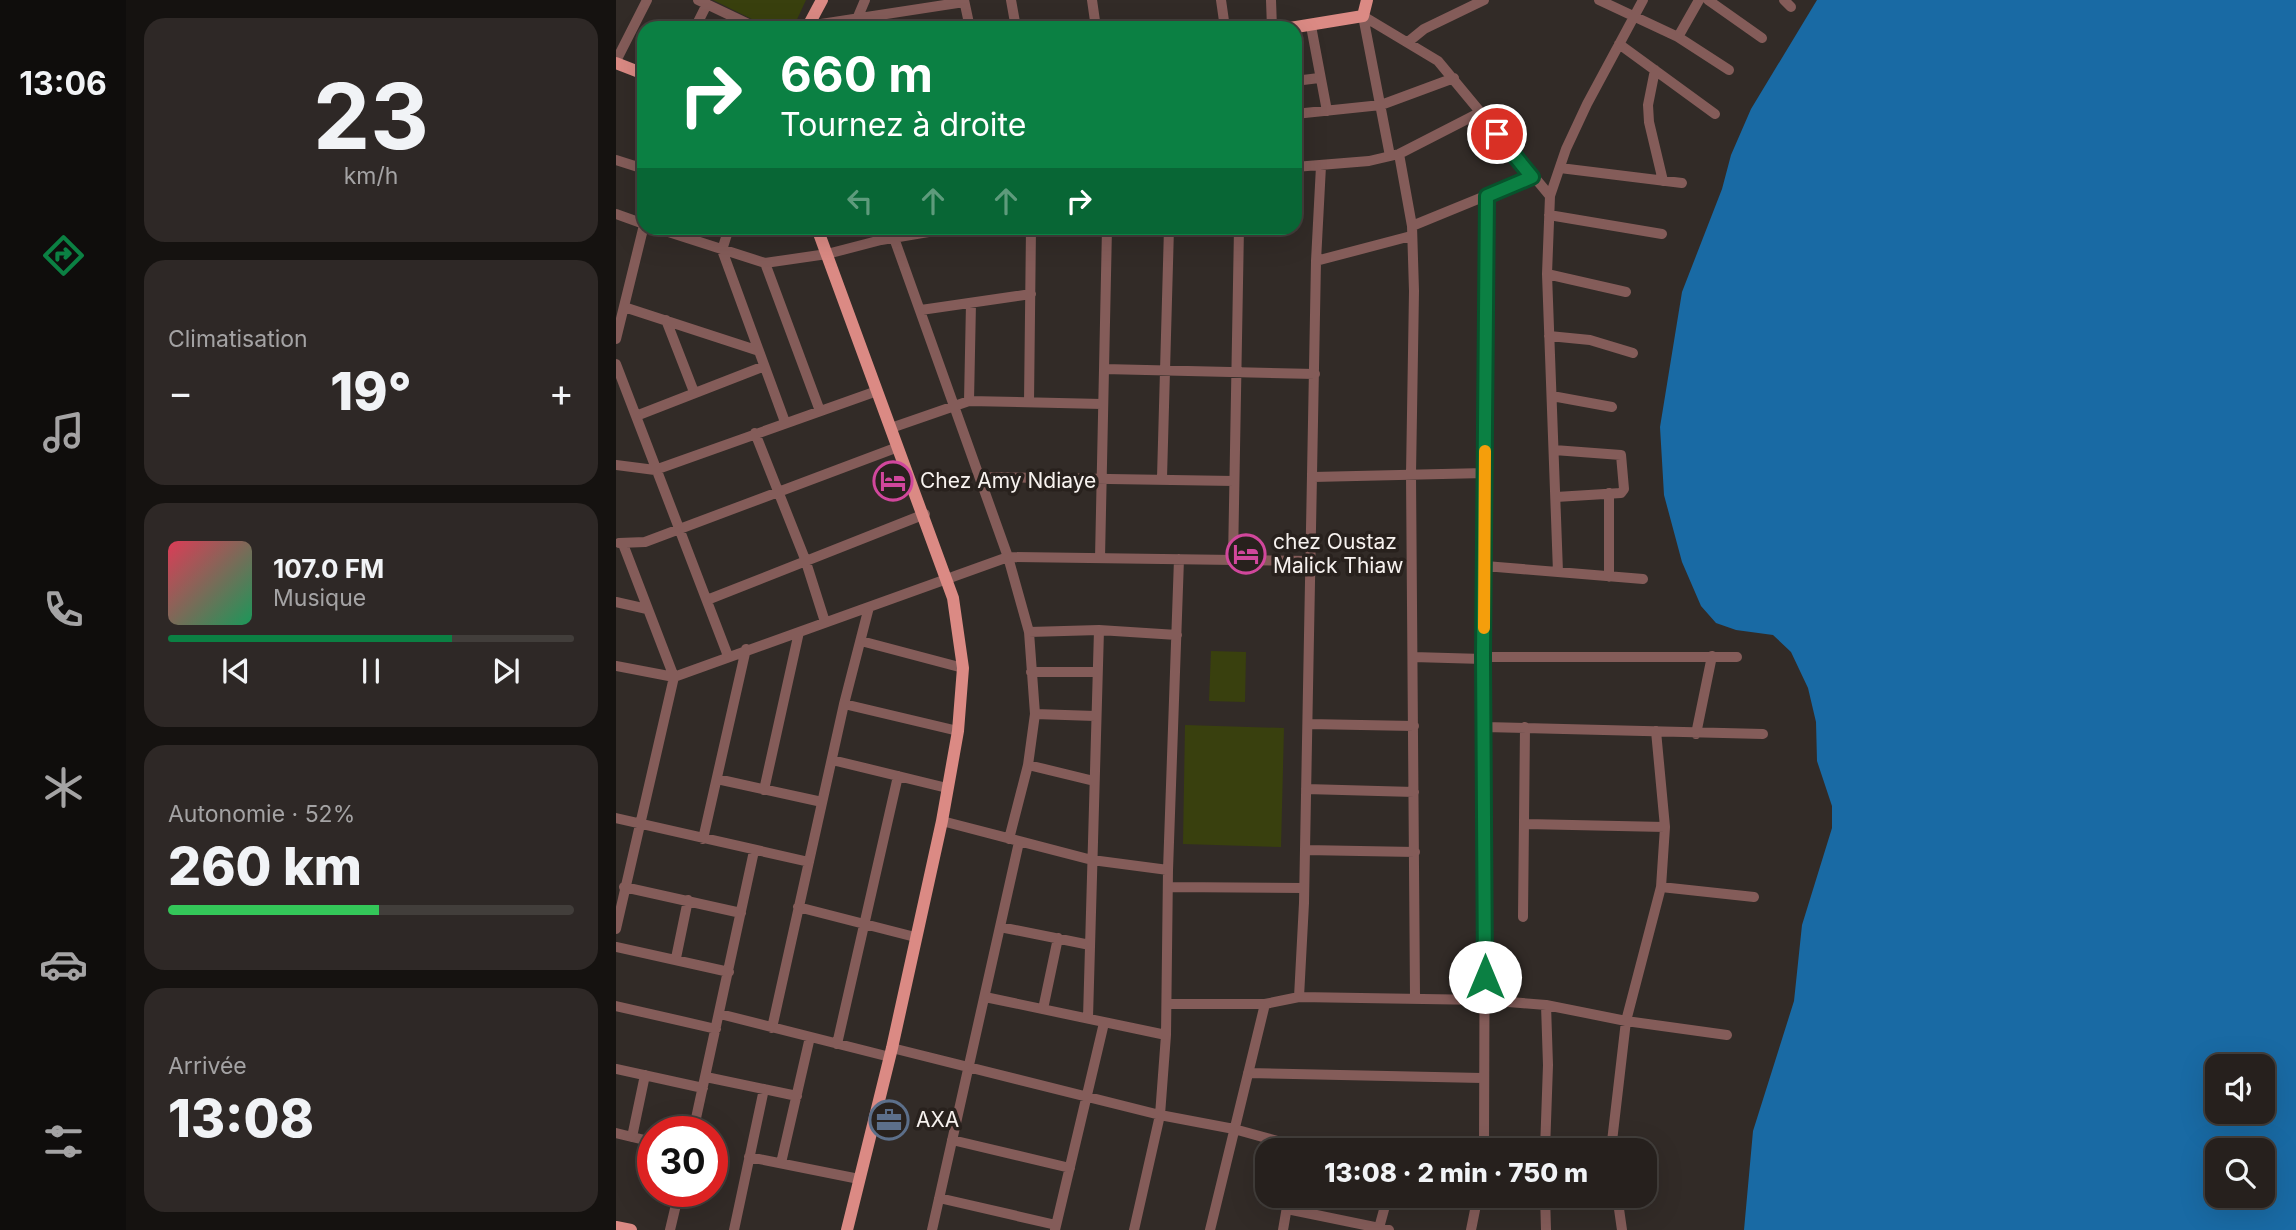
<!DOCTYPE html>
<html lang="fr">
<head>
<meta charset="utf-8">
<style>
	body { margin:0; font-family:Inter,sans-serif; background:#2e2826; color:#f1f3f6; height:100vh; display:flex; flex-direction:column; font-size:26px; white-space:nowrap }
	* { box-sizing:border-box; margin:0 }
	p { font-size:23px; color:#a4a3a4 }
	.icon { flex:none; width:38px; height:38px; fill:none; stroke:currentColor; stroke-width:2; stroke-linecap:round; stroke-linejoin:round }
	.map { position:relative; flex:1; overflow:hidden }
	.drawer { display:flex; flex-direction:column; gap:18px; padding:18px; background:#151210; width:490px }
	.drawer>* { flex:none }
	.hud { position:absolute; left:21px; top:21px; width:665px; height:214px; border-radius:21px; box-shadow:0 7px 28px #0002,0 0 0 2px #423e3b; background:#0b8043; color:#fff; overflow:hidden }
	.tools { position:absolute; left:1589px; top:1054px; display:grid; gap:14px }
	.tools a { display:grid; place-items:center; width:70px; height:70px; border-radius:14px; background:#26201d; box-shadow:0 7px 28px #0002,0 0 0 2px #423e3b; font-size:35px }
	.speed { position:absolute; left:21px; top:1116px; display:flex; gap:14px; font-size:35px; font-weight:700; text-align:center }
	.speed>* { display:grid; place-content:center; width:91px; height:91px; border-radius:50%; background:#26201d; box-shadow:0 7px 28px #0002,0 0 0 2px #423e3b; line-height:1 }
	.speed .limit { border:10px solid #d22; background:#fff; color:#111 }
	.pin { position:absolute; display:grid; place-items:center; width:60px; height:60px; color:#fff; margin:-30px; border:4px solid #fff; border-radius:50%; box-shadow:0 2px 7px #0007 }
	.me { position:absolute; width:77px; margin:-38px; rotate:0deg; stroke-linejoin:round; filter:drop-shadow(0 0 5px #0008) }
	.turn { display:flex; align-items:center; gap:24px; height:147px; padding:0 28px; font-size:32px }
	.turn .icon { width:91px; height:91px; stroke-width:2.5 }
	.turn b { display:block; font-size:49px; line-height:60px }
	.lanes { display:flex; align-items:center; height:66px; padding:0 28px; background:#0003; justify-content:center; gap:35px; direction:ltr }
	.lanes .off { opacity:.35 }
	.big { font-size:52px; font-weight:800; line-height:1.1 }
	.drawer .widget { flex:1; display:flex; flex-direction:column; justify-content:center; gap:10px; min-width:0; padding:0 24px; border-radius:21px; background:#2e2826 }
	.drawer .dial { align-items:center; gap:0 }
	.dial b { font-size:91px; line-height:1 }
	.song { display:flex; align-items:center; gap:21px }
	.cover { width:84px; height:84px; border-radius:10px; background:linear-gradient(135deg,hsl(350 70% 55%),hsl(150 70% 35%)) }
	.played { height:7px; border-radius:4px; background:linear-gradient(90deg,#0b8043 70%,#423e3b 70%) }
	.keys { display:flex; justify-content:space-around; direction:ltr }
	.heat { display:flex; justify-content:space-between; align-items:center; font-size:38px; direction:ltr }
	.charge { height:10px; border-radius:5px; background:linear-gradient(90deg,#34c759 52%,#423e3b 0) }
	.trip { position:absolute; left:639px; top:1138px; width:402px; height:70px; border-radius:21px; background:#26201d; box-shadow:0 7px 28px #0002,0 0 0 2px #423e3b; font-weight:800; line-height:70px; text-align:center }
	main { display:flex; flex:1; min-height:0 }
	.menu { display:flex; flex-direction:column; width:126px; justify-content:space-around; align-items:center; background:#0f0d0c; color:#a4a3a4 }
	.menu .icon { width:49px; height:49px }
	.menu .active { color:#0b8043 }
	.menu b { font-size:32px; color:#f1f3f6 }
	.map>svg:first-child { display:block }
	.green { fill:#39400e }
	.water { fill:#196aa4; fill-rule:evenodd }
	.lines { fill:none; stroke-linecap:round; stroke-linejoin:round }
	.minor { stroke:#845c59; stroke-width:10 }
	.major { stroke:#db8a84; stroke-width:12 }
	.route-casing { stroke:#07532c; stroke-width:18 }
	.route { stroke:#0b8043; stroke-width:12 }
	.slow { stroke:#f59e0b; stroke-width:12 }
	.labels { text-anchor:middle; stroke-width:7; stroke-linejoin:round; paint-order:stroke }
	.poi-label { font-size:21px; fill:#f7f2ef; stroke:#28211d; text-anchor:start }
</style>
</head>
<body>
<main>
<nav class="menu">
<b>13:06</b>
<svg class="icon active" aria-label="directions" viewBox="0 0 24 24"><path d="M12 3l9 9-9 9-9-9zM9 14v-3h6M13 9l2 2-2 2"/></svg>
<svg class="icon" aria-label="music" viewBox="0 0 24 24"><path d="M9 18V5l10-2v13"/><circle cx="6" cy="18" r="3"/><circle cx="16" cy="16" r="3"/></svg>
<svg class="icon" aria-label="phone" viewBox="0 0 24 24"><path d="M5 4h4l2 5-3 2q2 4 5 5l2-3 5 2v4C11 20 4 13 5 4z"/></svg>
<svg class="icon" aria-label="climate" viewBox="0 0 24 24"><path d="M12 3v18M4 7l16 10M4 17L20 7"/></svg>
<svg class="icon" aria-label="car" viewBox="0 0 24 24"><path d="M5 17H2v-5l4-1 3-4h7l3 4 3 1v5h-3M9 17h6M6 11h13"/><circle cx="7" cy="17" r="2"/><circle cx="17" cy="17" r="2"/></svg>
<svg class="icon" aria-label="filters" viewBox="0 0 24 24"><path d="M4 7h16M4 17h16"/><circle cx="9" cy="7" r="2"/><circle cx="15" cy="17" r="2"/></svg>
</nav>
<section class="drawer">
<div class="widget dial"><b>23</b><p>km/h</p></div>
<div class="widget"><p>Climatisation</p>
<div class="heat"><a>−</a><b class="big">19°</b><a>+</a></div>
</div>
<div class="widget">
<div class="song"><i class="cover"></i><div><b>107.0 FM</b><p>Musique</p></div></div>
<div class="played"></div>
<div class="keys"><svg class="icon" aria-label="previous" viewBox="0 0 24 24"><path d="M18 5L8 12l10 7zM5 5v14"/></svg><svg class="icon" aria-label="pause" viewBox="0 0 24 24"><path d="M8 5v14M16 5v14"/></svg><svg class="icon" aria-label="next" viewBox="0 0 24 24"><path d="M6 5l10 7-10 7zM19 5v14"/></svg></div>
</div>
<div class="widget"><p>Autonomie · 52%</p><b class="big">260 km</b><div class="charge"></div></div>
<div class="widget"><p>Arrivée</p><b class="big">13:08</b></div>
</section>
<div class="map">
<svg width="1680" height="1230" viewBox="0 0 1680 1230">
	<rect width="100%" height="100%" fill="#322b27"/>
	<path class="green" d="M 97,0 L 190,0 L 177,28 L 154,28 Z
		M 595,651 L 630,652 L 629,702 L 593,701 Z
		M 569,725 L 668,728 L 665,847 L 567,844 Z"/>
	<path class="water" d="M 1201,0 L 1680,0 L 1680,1230 L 1128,1230 L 1137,1131 L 1178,1001 L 1186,925 L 1216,828 L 1216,806 L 1201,761 L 1200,722 L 1192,688 L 1175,652 L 1157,635 L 1120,630 L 1100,623 L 1085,606 L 1066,562 L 1048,495 L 1044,427 L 1066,292 L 1106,189 L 1115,155 L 1135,109 ZM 1601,1066 L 1647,1066 L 1647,1111 L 1601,1111 ZM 1601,1150 L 1647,1150 L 1647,1195 L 1601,1195 Z"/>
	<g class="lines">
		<path class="minor" d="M 82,0 L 141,28
			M 348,0 L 354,28
			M 395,0 L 400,28
			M 476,0 L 480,28
			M 605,0 L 609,28
			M 655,0 L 656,28
			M 983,0 L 1062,37 L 1113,70
			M 1092,0 L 1146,38
			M 1168,0 L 1175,7
			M 747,16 L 822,61 L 934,196
			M 747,16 L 774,156
			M 241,19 L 249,0
			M 192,26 L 348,2
			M 695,26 L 711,111
			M 79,28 L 91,4
			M 1062,37 L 1083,0
			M 792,42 L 808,29 L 868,0
			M 1003,44 L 1099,114
			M 0,61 L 31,0
			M 1039,70 L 1032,105 L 1033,122 L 1047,181
			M 679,81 L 703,78
			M 679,114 L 765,105 L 838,78
			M 28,150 L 22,167 L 28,170
			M 783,154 L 796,226 L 798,291 L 795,474 L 799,997
			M 0,160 L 22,167
			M 679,167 L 753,161 L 783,154 L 863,113
			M 944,168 L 1066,183
			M 0,214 L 28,224
			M 933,215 L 1046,234
			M 796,226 L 916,177
			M 40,228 L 149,263 L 211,254 L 265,240 L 336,228
			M 113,228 L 106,250 L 169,422
			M 278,238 L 392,557 L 413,632 L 419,714 L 412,765 L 393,839
			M 700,261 L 795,236
			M 149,263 L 204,411
			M 931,274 L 1010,292
			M 8,307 L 140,350
			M 305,310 L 415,294
			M 50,320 L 78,392
			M 933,336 L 974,340 L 1017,353
			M 0,339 L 28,225
			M 0,364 L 112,656
			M 488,369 L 699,374
			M 936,396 L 996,407
			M 353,401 L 355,303
			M 413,402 L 415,228
			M 20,416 L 146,367
			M 275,428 L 353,401 L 486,404
			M 139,433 L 189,559 L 209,622
			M 938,450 L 1005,455 L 1008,489 L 1005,493 L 940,497
			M 0,465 L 39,470 L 261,391
			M 364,477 L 618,481
			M 697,477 L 869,473
			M 546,478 L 553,228
			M 993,493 L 993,577
			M 3,543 L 29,542 L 282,447
			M 484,558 L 491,228
			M 617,560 L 623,228
			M 869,566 L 1027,579
			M 942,572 L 931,274 L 934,196 L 950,149 L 971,104 L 1027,0
			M 91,600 L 309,514
			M 0,602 L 31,609
			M 413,632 L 483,630 L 561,635
			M 245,641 L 347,668
			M 797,657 L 867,659
			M 867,657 L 1121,657
			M 0,666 L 58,677 L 392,557 L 695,561
			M 415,672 L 480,672
			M 228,704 L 342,731
			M 419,714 L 479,716
			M 692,724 L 798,726
			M 869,727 L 1147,734
			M 1080,734 L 1096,656
			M 216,760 L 331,788
			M 412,765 L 478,781
			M 101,779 L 206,802
			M 690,789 L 798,792
			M 148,790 L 183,632
			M 0,818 L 193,862
			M 326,821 L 476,860 L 552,870
			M 910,824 L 1049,827
			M 87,839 L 130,649
			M 689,850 L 799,852
			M 8,887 L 125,913
			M 552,887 L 687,888
			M 1045,887 L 1138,897
			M 182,907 L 299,937
			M 907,917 L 909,727
			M 384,927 L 474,945
			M 0,929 L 58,677 L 7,544
			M 0,947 L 113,972
			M 60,958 L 72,900
			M 369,997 L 550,1035
			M 683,997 L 688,903 L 700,261 L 705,166
			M 551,1004 L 649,1004 L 683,997 L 869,1000 L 930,1005 L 1010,1021 L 1111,1035
			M 0,1006 L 100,1029
			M 427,1009 L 442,938
			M 104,1014 L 274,1057
			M 472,1018 L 483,630
			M 156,1028 L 228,704 L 253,607
			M 221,1044 L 282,776
			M 276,1048 L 544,1115 L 618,1129 L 683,1147 L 712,1150
			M 0,1069 L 87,1088
			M 632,1073 L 866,1078
			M 90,1077 L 181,1096
			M 77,1132 L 138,851
			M 0,1133 L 37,1142
			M 16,1137 L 29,1075
			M 336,1140 L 454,1168
			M 868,1150 L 871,196
			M 929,1150 L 932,1065 L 930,1005
			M 995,1150 L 1010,1021 L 1045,887 L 1049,827 L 1040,731
			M 133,1157 L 243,1179
			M 165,1163 L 194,1037
			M 929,1195 L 930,1230
			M 1001,1195 L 1006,1230
			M 323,1198 L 440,1225
			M 671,1209 L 773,1230
			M 763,1228 L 772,1195
			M 54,1230 L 63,1192
			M 118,1230 L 148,1089
			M 316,1230 L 403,842
			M 439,1230 L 488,1023
			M 518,1230 L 544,1115 L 550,1035 L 552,870 L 563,559
			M 594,1230 L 649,1004
			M 667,1230 L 673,1195
			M 855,1230 L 862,1195"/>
		<path class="major" d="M 191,28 L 206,0
			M 674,28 L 747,16 L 751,0
			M 0,63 L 28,74
			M 201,228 L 337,598 L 347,668 L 342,731 L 326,821 L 276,1048 L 231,1230
			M 0,1227 L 15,1230"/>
	</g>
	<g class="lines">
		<g class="route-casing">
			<path id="route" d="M 869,977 L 867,656 L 871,196 L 916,177 L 881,134"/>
		</g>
		<use href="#route" class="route"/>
		<path class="slow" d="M 868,628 L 869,451"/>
	</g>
	<defs>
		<g id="hotel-ring" transform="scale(2.0125)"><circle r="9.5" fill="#28211d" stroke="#d1479c" stroke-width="1.5"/><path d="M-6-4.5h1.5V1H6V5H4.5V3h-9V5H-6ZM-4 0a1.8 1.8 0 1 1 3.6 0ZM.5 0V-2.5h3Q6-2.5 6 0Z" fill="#d1479c"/></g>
		<g id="office-ring" transform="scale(2.0125)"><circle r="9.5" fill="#28211d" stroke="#5c6f8a" stroke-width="1.5"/><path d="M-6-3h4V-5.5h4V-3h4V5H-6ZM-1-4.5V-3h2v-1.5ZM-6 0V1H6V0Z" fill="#5c6f8a"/></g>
	</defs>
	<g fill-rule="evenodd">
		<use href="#hotel-ring" x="277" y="481"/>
		<use href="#hotel-ring" x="630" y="554"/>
		<use href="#office-ring" x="273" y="1120"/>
	</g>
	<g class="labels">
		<g class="poi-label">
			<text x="304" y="488">Chez Amy Ndiaye</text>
			<text x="657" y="549">chez Oustaz<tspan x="657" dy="24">Malick Thiaw</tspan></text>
			<text x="300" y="1127">AXA</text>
		</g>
	</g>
</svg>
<div class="tools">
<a><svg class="icon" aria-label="sound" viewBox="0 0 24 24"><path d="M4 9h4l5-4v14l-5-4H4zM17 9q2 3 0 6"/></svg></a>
<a><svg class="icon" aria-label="search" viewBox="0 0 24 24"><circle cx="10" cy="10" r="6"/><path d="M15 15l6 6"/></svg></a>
</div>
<div class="speed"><div class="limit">30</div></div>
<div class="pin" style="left:881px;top:134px;background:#d93025"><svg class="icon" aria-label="arrive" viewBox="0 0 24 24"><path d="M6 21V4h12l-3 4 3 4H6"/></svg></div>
<svg class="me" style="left:869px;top:977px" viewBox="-20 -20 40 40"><circle r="19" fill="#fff"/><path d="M0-13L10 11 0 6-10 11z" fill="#0b8043"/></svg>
<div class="trip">13:08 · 2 min · 750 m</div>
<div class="hud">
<div class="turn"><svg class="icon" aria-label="right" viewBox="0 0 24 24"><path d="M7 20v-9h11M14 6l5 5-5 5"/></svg><div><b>660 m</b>Tournez à droite</div></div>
<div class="lanes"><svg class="icon off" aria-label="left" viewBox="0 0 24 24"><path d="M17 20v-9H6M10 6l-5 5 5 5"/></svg><svg class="icon off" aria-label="ahead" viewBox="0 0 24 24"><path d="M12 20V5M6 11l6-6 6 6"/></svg><svg class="icon off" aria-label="ahead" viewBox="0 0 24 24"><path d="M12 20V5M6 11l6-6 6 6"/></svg><svg class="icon" aria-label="right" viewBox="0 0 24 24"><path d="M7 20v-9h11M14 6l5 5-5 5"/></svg></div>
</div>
</div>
</main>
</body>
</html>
